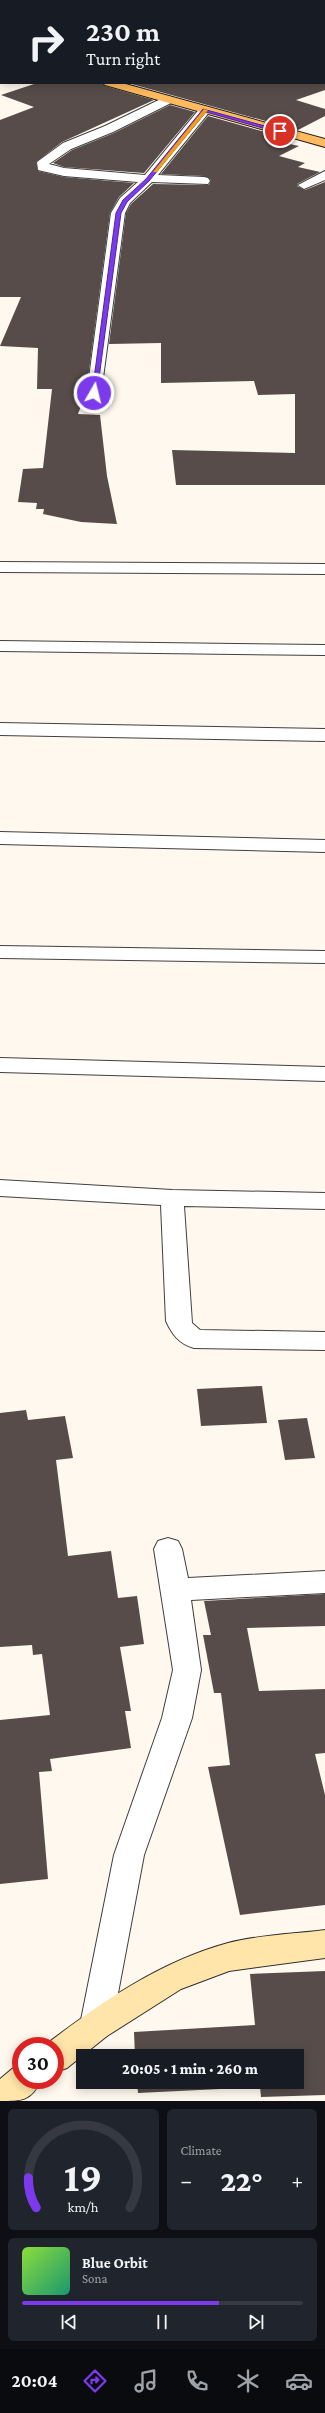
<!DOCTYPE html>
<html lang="en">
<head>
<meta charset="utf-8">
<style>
	body { margin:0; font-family:"Crimson Pro",serif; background:#20242c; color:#f1f3f6; height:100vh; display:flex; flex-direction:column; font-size:15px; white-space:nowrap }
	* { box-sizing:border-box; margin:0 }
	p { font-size:13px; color:#9ea1a6 }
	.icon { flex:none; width:22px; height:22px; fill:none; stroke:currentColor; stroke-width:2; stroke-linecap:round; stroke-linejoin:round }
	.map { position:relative; height:2101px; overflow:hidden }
	.drawer { display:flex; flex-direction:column; gap:8px; padding:8px; background:#0d0f14; flex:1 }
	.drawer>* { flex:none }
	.banner { position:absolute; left:0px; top:0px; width:325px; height:84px; box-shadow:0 2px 10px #0003; background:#171b24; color:#f1f3f6; overflow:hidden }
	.speed { position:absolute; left:12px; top:2037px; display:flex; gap:8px; font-size:20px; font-weight:700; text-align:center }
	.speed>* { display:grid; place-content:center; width:52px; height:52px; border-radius:50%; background:#171b24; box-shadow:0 2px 10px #0003; line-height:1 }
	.speed .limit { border:6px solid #d22; background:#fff; color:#111 }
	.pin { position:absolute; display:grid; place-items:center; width:34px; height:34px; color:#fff; margin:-17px; border:2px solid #fff; border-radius:50%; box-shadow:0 1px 4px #0007 }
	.me { position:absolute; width:44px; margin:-22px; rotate:8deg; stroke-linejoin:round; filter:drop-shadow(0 0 3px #0008) }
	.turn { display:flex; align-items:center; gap:14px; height:84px; padding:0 20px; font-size:18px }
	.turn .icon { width:52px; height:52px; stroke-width:2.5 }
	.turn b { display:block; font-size:28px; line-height:34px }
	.big { font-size:30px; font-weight:800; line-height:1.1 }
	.drawer .tile { flex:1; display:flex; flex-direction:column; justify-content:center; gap:6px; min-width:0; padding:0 14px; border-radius:6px; background:#20242c }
	.drawer .dial { align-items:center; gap:0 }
	.dial svg { height:104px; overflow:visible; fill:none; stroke:#363941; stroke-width:7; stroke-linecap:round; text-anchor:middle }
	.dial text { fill:#f1f3f6; stroke:none }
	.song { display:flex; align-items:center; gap:12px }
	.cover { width:48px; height:48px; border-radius:6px; background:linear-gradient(135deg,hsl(90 70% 55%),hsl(160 70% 35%)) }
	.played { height:4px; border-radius:2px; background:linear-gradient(90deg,#7c3aed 70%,#363941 70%) }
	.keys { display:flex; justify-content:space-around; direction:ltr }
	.heat { display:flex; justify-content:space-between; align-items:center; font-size:22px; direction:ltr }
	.drawer .tiles { flex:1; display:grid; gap:8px; grid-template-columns:1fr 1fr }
	.tile:last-child { grid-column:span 2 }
	.trip { position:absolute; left:76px; top:2049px; width:228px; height:40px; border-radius:0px; background:#171b24; box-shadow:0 2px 10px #0003; font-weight:800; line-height:40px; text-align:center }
	.dock { display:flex; height:64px; justify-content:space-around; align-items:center; background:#090b0e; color:#9ea1a6 }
	.dock .icon { width:28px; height:28px }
	.dock .selected { color:#7c3aed }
	.dock b { font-size:18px; color:#f1f3f6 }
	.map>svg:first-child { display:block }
	.building { fill:#574c49 }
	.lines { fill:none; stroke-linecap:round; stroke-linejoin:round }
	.street-casing { stroke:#404040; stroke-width:2 }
	.secondary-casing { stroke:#2f2f2f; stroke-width:2 }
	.primary-casing { stroke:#1e1e1e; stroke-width:2 }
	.street { fill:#fff; fill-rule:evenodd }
	.secondary { fill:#ffe5a9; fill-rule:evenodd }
	.primary { fill:#ffb95e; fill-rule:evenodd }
	.route { fill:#7c3aed; stroke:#51269a }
	.slow { fill:#f59e0b }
</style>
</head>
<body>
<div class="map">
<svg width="325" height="2101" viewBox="0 0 325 2101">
	<rect width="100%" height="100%" fill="#fff8ee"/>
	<path class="building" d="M 37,83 L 102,83 L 105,86 L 154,100 L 62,142 L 36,162 L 38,171 L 64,177 L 134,183 L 119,197 L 110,213 L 86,393 L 78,414 L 100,415 L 107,476 L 117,524 L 81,522 L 43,514 L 44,509 L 36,509 L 37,503 L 18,502 L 23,469 L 43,468 L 52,389 L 37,389 L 38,348 L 0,346 L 21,297 L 0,297 L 0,120 L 34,107 L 1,95 Z
		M 128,83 L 325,83 L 325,90 L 296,100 L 325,109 L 325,116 L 298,130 Z
		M 170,105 L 195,112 L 144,173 L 64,167 L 53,163 L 72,150 L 114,133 Z
		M 208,116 L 283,137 L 276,141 L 299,146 L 279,156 L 305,163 L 298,167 L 320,172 L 297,184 L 297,186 L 305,190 L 325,182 L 325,485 L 176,485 L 172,450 L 295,453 L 295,394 L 258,395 L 254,381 L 161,383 L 161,343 L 109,344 L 126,213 L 131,204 L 153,184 L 209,185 L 211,180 L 204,176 L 161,174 Z
		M 262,1386 L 267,1423 L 201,1426 L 197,1389 Z
		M 26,1410 L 28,1420 L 65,1416 L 73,1458 L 56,1460 L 68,1556 L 111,1551 L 118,1598 L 137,1596 L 144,1644 L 120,1647 L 131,1711 L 125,1711 L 131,1748 L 50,1759 L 52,1771 L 39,1772 L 48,1879 L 0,1884 L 0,1720 L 50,1715 L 42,1654 L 33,1655 L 32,1645 L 0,1647 L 0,1413 Z
		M 307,1418 L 315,1458 L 285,1460 L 278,1420 Z
		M 325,1594 L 325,1626 L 247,1628 L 259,1691 L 325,1689 L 325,1753 L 315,1754 L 325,1795 L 325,1905 L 240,1915 L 208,1767 L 230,1765 L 221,1693 L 214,1693 L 203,1635 L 211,1635 L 204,1601 Z
		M 325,1971 L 325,2095 L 261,2097 L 260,2087 L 138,2093 L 137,2082 L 297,2082 L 297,2056 L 135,2056 L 134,2032 L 255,2025 L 250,1974 Z"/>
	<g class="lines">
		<g class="street-casing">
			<path id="street" d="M 0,0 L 5,0 L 6,1 L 1,1 L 0,5 Z
				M 35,0 L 94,0 L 35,1 Z
				M 324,62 L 325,62 L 325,68 L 324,68 Z
				M 167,96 L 171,97 L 173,100 L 171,103 L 113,132 L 71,149 L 49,164 L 64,168 L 145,175 L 201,107 L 205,106 L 211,110 L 158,175 L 204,177 L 208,178 L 210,181 L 208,184 L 152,182 L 130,203 L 125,213 L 101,393 L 99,396 L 89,396 L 87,393 L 111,213 L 120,198 L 138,182 L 64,176 L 38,170 L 37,162 L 63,143 L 105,126 Z
				M 325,171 L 325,180 L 304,189 L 298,185 Z
				M 0,562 L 325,564 L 325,574 L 0,572 Z
				M 0,641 L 325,645 L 325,655 L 0,651 Z
				M 0,723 L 325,729 L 325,741 L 0,735 Z
				M 0,832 L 325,840 L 325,852 L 0,844 Z
				M 0,946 L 325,951 L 325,963 L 0,958 Z
				M 0,1058 L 325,1067 L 325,1081 L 0,1072 Z
				M 0,1180 L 172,1190 L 325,1193 L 325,1209 L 184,1206 L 192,1323 L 200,1330 L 325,1332 L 325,1350 L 194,1348 C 179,1344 172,1334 166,1321 L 161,1205 L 0,1196 Z
				M 168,1538 L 178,1541 L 182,1549 L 188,1578 L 325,1571 L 325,1593 L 191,1600 L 201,1670 L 192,1718 L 144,1855 L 112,2025 L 107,2036 L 96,2040 L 85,2036 L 80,2025 L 114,1855 L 162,1718 L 173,1670 L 154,1549 L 158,1541 Z"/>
		</g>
		<g class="secondary-casing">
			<path id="secondary" d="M 325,1930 L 325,1958 L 229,1971 L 181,1989 L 107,2036 L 67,2068 L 55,2072 L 55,2046 L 44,2046 C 100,2003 159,1962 228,1943 C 257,1935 295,1934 325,1930 Z
				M 21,2066 L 21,2080 L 41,2080 C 31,2101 22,2101 0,2101 L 0,2079 L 12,2069 Z"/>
		</g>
		<g class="primary-casing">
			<path id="primary" d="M 0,49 L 1,49 L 1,56 L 0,56 Z
				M 103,83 L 122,83 L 325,139 L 325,147 L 105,85 Z"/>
		</g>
		<use href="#street" class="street"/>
		<use href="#secondary" class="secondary"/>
		<use href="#primary" class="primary"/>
	</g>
	<path class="route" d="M 203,109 L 283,131 L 280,133 L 206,112 L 149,181 L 127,202 L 121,213 L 97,393 L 92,394 L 116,213 L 123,200 L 146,179 Z"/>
	<path class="slow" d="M 204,109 L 208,110 L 157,172 L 153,172 Z"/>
</svg>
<div class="speed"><div class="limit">30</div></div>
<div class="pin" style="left:280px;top:131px;background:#d93025"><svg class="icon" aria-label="arrive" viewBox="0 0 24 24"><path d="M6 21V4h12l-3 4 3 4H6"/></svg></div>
<svg class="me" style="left:94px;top:393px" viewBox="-20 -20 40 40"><circle r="17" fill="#7c3aed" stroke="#fff" stroke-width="3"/><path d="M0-11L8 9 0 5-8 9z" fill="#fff"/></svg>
<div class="trip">20:05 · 1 min · 260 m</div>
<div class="banner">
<div class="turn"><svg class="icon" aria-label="right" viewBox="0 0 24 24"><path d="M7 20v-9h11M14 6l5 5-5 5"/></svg><div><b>230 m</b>Turn right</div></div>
</div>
</div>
<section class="drawer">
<div class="tiles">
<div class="tile dial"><svg viewBox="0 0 100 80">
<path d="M14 69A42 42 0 1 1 86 69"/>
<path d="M14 69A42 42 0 0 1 8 46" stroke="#7c3aed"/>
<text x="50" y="56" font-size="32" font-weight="700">19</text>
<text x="50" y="72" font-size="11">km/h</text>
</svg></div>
<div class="tile"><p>Climate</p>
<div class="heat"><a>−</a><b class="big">22°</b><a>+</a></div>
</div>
<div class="tile">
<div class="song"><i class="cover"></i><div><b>Blue Orbit</b><p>Sona</p></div></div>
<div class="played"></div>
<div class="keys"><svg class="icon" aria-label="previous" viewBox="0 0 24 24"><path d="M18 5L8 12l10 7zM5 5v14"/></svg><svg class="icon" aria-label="pause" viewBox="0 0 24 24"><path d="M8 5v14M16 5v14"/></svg><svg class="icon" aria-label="next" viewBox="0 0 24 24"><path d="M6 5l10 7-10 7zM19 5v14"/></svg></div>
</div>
</div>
</section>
<nav class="dock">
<b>20:04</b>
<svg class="icon selected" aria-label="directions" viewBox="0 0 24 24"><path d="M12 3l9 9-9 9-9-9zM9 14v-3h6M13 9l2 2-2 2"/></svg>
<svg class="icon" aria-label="music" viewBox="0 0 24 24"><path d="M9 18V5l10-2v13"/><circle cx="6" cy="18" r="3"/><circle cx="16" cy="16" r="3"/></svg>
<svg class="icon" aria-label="phone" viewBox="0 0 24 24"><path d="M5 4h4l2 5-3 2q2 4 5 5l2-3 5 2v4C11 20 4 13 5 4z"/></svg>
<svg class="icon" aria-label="climate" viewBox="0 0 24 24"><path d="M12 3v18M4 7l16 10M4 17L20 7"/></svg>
<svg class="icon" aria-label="car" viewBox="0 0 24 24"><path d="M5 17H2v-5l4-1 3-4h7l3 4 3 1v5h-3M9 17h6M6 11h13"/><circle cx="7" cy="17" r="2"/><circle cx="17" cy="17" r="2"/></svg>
</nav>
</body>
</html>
